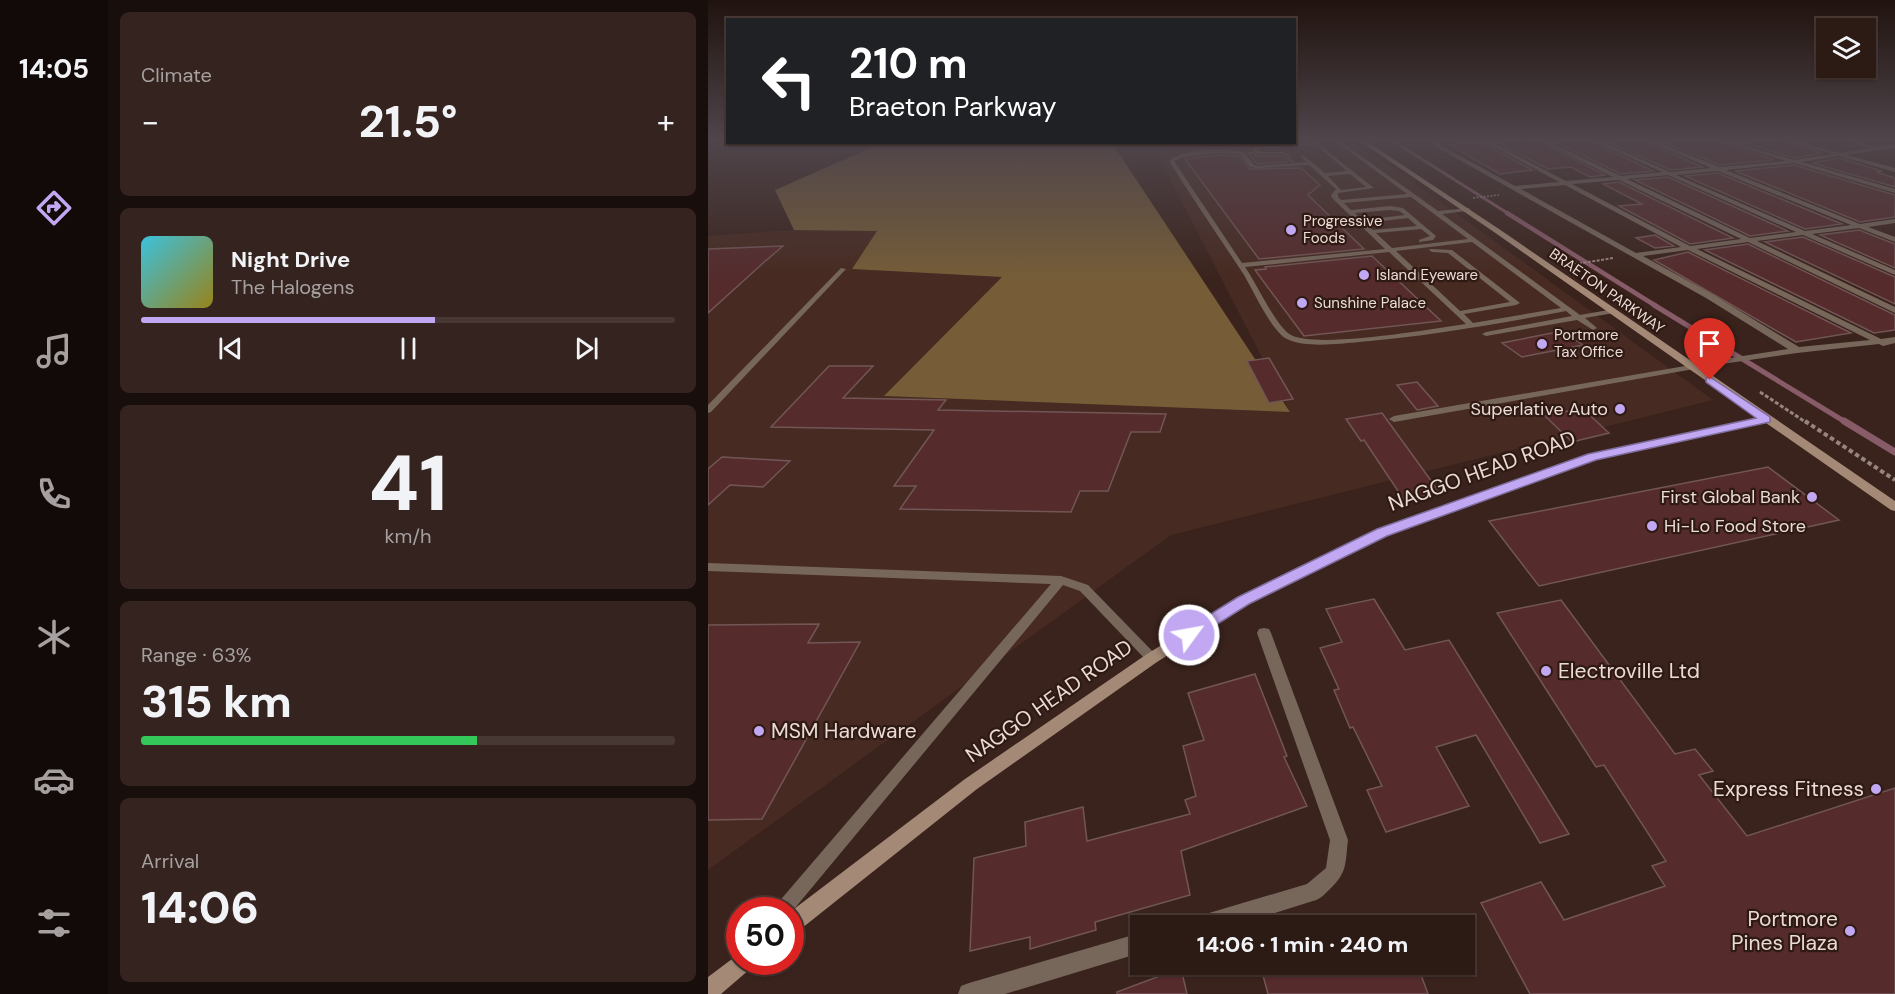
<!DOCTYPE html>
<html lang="en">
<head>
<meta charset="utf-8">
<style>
	body { margin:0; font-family:"DM Sans",sans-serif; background:#34231e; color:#f1f3f6; height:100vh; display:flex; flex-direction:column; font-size:22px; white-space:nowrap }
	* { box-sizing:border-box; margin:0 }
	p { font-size:20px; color:#a6a1a0 }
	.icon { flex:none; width:33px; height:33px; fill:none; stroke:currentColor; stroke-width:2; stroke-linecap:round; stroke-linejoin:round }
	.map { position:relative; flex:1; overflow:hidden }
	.sheet { display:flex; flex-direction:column; gap:12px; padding:12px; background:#180e0c; width:600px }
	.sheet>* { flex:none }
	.top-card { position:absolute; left:18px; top:18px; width:570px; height:126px; border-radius:0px; box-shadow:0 2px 4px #0004,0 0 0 2px #483834; background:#202124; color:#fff; overflow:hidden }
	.fabs { position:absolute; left:1108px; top:18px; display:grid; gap:12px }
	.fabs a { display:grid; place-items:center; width:60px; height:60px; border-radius:0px; background:#2c1a15; box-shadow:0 2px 4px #0004,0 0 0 2px #483834; font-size:30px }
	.speed { position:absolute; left:18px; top:897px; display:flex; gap:12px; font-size:30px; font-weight:700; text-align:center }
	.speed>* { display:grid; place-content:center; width:78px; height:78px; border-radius:50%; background:#2c1a15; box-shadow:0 2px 4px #0004,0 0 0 2px #483834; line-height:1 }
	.speed .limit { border:9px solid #d22; background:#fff; color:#111 }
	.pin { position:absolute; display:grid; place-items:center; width:51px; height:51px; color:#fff; margin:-62px -26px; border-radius:50% 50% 50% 0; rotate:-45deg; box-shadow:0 0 6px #0007 }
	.pin .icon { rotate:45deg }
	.me { position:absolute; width:66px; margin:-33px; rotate:58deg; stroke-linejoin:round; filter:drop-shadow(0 0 4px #0008) }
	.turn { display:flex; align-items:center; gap:21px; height:126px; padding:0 24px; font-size:27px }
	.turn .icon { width:78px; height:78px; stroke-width:2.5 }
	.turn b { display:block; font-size:42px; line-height:51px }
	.big { font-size:45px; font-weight:800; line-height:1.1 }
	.sheet .tile { flex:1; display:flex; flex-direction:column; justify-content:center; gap:9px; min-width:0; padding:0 21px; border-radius:9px; background:#34231e }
	.sheet .dial { align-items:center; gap:0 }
	.dial b { font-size:78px; line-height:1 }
	.song { display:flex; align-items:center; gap:18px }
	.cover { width:72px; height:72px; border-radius:9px; background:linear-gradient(135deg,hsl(190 70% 55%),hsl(50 70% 35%)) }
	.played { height:6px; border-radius:3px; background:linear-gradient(90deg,#c2a8f2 55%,#483834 55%) }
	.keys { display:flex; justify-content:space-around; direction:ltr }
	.heat { display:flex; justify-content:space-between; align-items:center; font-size:33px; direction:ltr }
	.charge { height:9px; border-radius:4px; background:linear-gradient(90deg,#34c759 63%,#483834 0) }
	.trip { position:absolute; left:422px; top:915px; width:345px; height:60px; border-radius:0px; background:#2c1a15; box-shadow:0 2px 4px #0004,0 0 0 2px #483834; font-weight:800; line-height:60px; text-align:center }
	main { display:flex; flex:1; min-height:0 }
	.dock { display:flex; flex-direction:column; width:108px; justify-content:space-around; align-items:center; background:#120a08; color:#a6a1a0 }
	.dock .icon { width:42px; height:42px }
	.dock .active { color:#c2a8f2 }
	.dock b { font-size:27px; color:#f1f3f6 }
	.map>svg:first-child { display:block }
	.built { fill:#472a21 }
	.forest { fill:#765d38 }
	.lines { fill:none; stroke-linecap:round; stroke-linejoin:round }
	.stream-far3 { stroke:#885b69; stroke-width:3 }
	.stream-far2 { stroke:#885b69; stroke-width:4.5 }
	.stream-far1 { stroke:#885b69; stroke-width:5 }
	.stream { stroke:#885b69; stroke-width:7 }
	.building { fill:#552b2c; stroke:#725656; stroke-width:1.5 }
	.path-far3 { stroke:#97847e; stroke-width:1.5; stroke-dasharray:2 1.5; stroke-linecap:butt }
	.path-far2 { stroke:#97847e; stroke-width:2; stroke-dasharray:3 1.5; stroke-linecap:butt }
	.path-far1 { stroke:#97847e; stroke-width:3; stroke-dasharray:4 2; stroke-linecap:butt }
	.path { stroke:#97847e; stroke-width:4; stroke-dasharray:4.5 3; stroke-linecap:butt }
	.lane { fill:#77675b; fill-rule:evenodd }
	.street { fill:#77675b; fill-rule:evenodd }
	.secondary { fill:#a38976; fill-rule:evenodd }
	.route { fill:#c2a8f2; stroke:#7e6d9d; stroke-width:1.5 }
	.poi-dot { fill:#c2a8f2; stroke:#2f1a13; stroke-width:2 }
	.labels { text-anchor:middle; stroke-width:4.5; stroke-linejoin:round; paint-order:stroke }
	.far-poi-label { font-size:15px; fill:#ebdbd6; stroke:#2f1a13; text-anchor:start }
	.far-street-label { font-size:15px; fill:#ebdbd6; stroke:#2f1a13 }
	.poi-label { font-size:18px; fill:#ebdbd6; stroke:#2f1a13; text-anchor:end }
	.near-street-label { font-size:21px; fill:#ebdbd6; stroke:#2f1a13 }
	.near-poi-label { font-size:21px; fill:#ebdbd6; stroke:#2f1a13; text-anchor:start }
</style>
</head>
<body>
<main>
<nav class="dock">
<b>14:05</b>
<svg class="icon active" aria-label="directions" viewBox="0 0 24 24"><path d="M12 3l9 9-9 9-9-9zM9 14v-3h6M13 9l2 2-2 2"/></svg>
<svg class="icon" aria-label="music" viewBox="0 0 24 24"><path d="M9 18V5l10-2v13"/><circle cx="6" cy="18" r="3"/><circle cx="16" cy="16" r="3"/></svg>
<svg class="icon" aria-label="phone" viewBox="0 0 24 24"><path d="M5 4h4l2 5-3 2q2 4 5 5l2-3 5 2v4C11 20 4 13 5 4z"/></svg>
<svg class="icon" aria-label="climate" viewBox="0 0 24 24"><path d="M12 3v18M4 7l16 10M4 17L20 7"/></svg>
<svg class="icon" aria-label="car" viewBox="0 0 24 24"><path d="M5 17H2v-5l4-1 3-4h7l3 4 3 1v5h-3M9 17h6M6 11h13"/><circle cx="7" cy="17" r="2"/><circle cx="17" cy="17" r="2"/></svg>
<svg class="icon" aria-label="filters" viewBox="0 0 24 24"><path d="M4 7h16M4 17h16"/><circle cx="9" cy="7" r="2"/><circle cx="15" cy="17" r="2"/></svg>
</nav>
<section class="sheet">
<div class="tile"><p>Climate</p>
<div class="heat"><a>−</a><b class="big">21.5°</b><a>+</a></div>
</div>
<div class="tile">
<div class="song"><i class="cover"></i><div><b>Night Drive</b><p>The Halogens</p></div></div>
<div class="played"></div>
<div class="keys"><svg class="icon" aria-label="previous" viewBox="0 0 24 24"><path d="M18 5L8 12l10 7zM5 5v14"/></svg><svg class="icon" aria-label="pause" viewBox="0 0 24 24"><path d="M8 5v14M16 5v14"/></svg><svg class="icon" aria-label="next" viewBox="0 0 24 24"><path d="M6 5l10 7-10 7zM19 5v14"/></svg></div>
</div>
<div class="tile dial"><b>41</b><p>km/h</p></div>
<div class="tile"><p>Range · 63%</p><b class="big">315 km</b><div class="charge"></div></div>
<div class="tile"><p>Arrival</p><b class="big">14:06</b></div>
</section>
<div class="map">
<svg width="1187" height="994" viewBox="0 0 1187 994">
	<rect width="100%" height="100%" fill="#3a231c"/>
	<path class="built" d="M 642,141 L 690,171 L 1005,400 L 463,535 L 0,870 L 0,236 L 86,230 L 170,230 L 144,269 L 295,277 L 177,396 L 582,412 L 448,152 L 508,147 L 505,143 Z"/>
	<path class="forest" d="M 174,143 L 404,143 L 582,412 L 176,396 L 294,277 L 144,269 L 169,231 L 86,230 L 67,190 Z"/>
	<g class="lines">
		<path class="stream-far3" d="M 685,141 L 801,214"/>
		<path class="stream-far2" d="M 799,213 L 948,306"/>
		<path class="stream-far1" d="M 946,305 L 1139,423"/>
		<path class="stream" d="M 1136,421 L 1187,452"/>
	</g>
	<path class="building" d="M 786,141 L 831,141 L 897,175 L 882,177 L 863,167 L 840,169 Z
		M 845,141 L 883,141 L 945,171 L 913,174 Z
		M 898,141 L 938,141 L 994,167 L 962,170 Z
		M 953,141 L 1011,141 L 1066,160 L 1012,165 Z
		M 1030,141 L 1078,141 L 1114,153 L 1086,158 Z
		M 773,142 L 774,143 L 825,170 L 792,174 L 741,145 Z
		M 540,153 L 545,153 L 548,156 L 574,156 L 585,161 L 549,164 Z
		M 513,155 L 531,156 L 542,169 L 593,168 L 612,185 L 600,195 L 656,249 L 551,259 L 477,159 Z
		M 1131,158 L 1174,171 L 1168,172 L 1187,178 L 1187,187 L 1104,163 Z
		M 1086,165 L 1187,195 L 1187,217 L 1152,222 L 1027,171 Z
		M 1010,173 L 1134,224 L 1097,229 L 977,176 Z
		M 960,177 L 1080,231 L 1042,236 L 927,180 Z
		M 911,182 L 1025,238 L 982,244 L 911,206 L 934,204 L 895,184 Z
		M 1151,230 L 1187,244 L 1187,268 L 1112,235 Z
		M 947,235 L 966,246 L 947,248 L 928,238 Z
		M 1095,237 L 1187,277 L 1187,304 L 1057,242 Z
		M 1040,244 L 1187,315 L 1187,330 L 1166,333 L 997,250 Z
		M 75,246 L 54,264 L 0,313 L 0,249 Z
		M 980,252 L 1143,333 L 1088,342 L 946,260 Z
		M 664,256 L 733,321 L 596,336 L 547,270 L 558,269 L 557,267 Z
		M 854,331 L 875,345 L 814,357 L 794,343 Z
		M 561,358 L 585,399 L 561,403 L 539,361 Z
		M 121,366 L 165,366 L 135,398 L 238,400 L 230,410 L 458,414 L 452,432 L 423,432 L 400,491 L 372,491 L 363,512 L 192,509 L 208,486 L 186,486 L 226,430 L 63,427 Z
		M 709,382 L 730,406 L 709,410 L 689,385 Z
		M 874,408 L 901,433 L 864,442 L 837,416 Z
		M 674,413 L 732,493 L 696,500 L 656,440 L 653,441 L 638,419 Z
		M 14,457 L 82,461 L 55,487 L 22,485 L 0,505 L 0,469 Z
		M 1060,467 L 1131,520 L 831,586 L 781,521 Z
		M 666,599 L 697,650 L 741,640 L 861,834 L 832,843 L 768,735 L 728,747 L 761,806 L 678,832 L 659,790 L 674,786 L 645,727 L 642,728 L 626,690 L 631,689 L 612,648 L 634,642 L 618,609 Z
		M 853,600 L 967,754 L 987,749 L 1005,771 L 991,775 L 1039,836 L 1187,788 L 1187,994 L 822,994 L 773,903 L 833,882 L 856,920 L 957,886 L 944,866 L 958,861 L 896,765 L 888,767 L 789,613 Z
		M 111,624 L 100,643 L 152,642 L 54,819 L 0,820 L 0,625 Z
		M 547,674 L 579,756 L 576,757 L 599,806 L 473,851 L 482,895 L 387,922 L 388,930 L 322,949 L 322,937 L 262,951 L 266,858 L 318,846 L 317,822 L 375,807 L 379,841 L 482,814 L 477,800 L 488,796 L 475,746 L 496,740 L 480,693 Z
		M 552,964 L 709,964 L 720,994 L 560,994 Z
		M 473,968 L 479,994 L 409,994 L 409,992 Z"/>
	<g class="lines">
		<path class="path-far3" d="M 765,198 L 791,195"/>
		<path class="path-far2" d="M 862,265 L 905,258"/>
		<path class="path-far1" d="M 1052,392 L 1099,423"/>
		<path class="path" d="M 1097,421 L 1187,480"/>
		<path class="lane" d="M 627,141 L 632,141 L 730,211 L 761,208 L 762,209 L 759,211 L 734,214 L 872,315 L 906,309 L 910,311 L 906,313 L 877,318 L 889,328 L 885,330 L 869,320 L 778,336 L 774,334 L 778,332 L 864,316 L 858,311 C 789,324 720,336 651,342 C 630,344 597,348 579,339 C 564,332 545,290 536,275 C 511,237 485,199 461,161 C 477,148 516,149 536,152 L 546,165 L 549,166 L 598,162 L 593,156 L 595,155 L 617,173 L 639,171 L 608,145 L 549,149 L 551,152 L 576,152 L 584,157 L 582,158 L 575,154 L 548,154 L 544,148 L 609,143 L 666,188 L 630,193 L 630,197 L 633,200 L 699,194 ZM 508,153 L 532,154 L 542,167 L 549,168 L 601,165 L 628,189 L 623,195 L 625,199 L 677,249 L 534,263 L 466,161 L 476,157 ZM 642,174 L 658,187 L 633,190 L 620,176 ZM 703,197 L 760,239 L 684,248 L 668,233 L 713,229 L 722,236 L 711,240 L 711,242 L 725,240 L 728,236 L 695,208 L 682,206 L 643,210 L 636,203 ZM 682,210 L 691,211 L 697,215 L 654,220 L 647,213 ZM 700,218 L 709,226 L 665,230 L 657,223 ZM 764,242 L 853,308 L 765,323 L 756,314 L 808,305 L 812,303 L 744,250 L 722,249 L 721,250 L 724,252 L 740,253 L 802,302 L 752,311 L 688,251 ZM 681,252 L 758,324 C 724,329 609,349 583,335 C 568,327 548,282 537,267 Z
			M 537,142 L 554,143 L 517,146 L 515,145 Z
			M 133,268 L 138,269 L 3,412 L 0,413 L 0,405 Z
			M 983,365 L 986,365 L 986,369 L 686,422 L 681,419 L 686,416 Z
			M 0,563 L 353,576 L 380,585 L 451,658 L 449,661 L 444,663 L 439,661 L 372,591 L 355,585 L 82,914 L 82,910 L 66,910 L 69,904 L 343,584 L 0,571 Z"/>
		<path class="street" d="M 726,141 L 732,141 L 730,143 L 734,146 L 807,186 L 851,182 L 775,141 L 781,141 L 858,181 L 905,177 L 833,141 L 839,141 L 913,176 L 954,172 L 885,141 L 892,141 L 962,172 L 1003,168 L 940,141 L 947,141 L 1012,167 L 1078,161 L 1013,141 L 1021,141 L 1086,160 L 1124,154 L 1080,141 L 1088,141 L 1132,153 L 1163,148 L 1138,141 L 1147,141 L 1167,147 L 1187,144 L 1187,148 L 1139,155 L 1187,168 L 1187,172 L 1131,156 L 1094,162 L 1187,189 L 1187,193 L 1086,163 L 1018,170 L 1152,224 L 1187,219 L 1187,223 L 1160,227 L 1187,237 L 1187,242 L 1151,228 L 1104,234 L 1187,270 L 1187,275 L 1095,235 L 1049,241 L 1187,307 L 1187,313 L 1040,242 L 989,249 L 1173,339 L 1187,337 L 1187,343 L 1175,346 L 1171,344 L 1089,353 L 980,369 L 980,365 L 983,364 L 1080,349 L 998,298 L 730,148 L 724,143 ZM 1010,171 L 1143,225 L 1097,231 L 968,175 ZM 960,175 L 1088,232 L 1042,238 L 919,179 ZM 911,180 L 1033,239 L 982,246 L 864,184 ZM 857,185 L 973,247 L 928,253 L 813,189 ZM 980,250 L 1162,340 L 1091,347 L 1004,294 L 935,256 Z
			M 556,628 L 561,629 L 563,633 L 640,840 C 637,864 640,872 621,890 C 616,895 612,899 605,901 L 526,926 L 481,926 L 484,919 L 491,916 L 599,884 L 618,868 L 622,840 L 549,633 L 551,629 Z
			M 432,933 L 432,953 L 297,994 L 250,994 L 253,986 L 261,983 Z"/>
		<path class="secondary" d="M 652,141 L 658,141 L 791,229 L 1187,501 L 1187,511 L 1183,510 L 1058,423 L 888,460 L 678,535 L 541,603 L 449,662 L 269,789 L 89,932 L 82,935 L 82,912 L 257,779 L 439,654 L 531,597 L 670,529 L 881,455 L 1051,418 L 786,232 Z
			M 32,953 L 32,962 L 45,962 L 42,969 L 13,994 L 0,994 L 0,977 Z"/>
	</g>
	<linearGradient id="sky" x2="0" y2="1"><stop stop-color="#20130f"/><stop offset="0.5" stop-color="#4f454b"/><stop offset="1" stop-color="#4f454b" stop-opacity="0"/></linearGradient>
	<rect width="1187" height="280" fill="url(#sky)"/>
	<path class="route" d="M 1002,377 L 1062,417 L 1062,422 L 888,460 L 679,536 L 541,604 L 486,639 L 475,639 L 472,635 L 475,631 L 530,597 L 669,529 L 880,454 L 1048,418 L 998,382 L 998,378 Z"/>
	<g class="poi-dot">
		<circle cx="583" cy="230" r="6"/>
		<circle cx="656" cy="275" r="6"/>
		<circle cx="594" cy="303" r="6"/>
		<circle cx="834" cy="344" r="6"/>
		<circle cx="912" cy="409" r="6"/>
		<circle cx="1104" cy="497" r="6"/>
		<circle cx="944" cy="526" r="6"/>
		<circle cx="838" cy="671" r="6"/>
		<circle cx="51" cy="731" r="6"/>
		<circle cx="1168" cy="789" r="6"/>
		<circle cx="1142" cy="931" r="6"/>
	</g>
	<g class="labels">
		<g class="far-poi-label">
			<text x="595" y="226">Progressive<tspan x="595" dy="17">Foods</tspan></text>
			<text x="668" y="280">Island Eyeware</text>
			<text x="606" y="308">Sunshine Palace</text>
			<text x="846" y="340">Portmore<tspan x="846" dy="17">Tax Office</tspan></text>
		</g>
		<g class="far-street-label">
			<text transform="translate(899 291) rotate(35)" y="5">BRAETON PARKWAY</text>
		</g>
		<g class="poi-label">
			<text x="900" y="415">Superlative Auto</text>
			<text x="1092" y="503">First Global Bank</text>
			<text x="956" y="532" text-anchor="start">Hi-Lo Food Store</text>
		</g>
		<g class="near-street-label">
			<text transform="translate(774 471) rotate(-20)" y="7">NAGGO HEAD ROAD</text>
			<text transform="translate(341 701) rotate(-35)" y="7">NAGGO HEAD ROAD</text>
		</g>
		<g class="near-poi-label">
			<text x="850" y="678">Electroville Ltd</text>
			<text x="63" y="738">MSM Hardware</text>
			<text x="1156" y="796" text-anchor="end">Express Fitness</text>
			<text x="1130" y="926" text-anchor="end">Portmore<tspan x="1130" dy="24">Pines Plaza</tspan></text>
		</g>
	</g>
</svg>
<div class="fabs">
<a><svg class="icon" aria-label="layers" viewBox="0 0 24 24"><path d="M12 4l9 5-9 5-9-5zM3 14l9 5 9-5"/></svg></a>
</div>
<div class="speed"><div class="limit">50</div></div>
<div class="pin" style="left:1002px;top:380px;background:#d93025"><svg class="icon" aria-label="arrive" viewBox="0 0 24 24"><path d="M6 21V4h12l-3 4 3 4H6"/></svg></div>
<svg class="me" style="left:481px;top:635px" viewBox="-20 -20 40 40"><circle r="17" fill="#c2a8f2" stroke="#fff" stroke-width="3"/><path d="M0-11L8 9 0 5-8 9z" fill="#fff"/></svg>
<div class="trip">14:06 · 1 min · 240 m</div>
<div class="top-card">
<div class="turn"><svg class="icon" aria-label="left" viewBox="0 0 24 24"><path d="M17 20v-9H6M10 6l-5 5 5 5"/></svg><div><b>210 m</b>Braeton Parkway</div></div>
</div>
</div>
</main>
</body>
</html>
